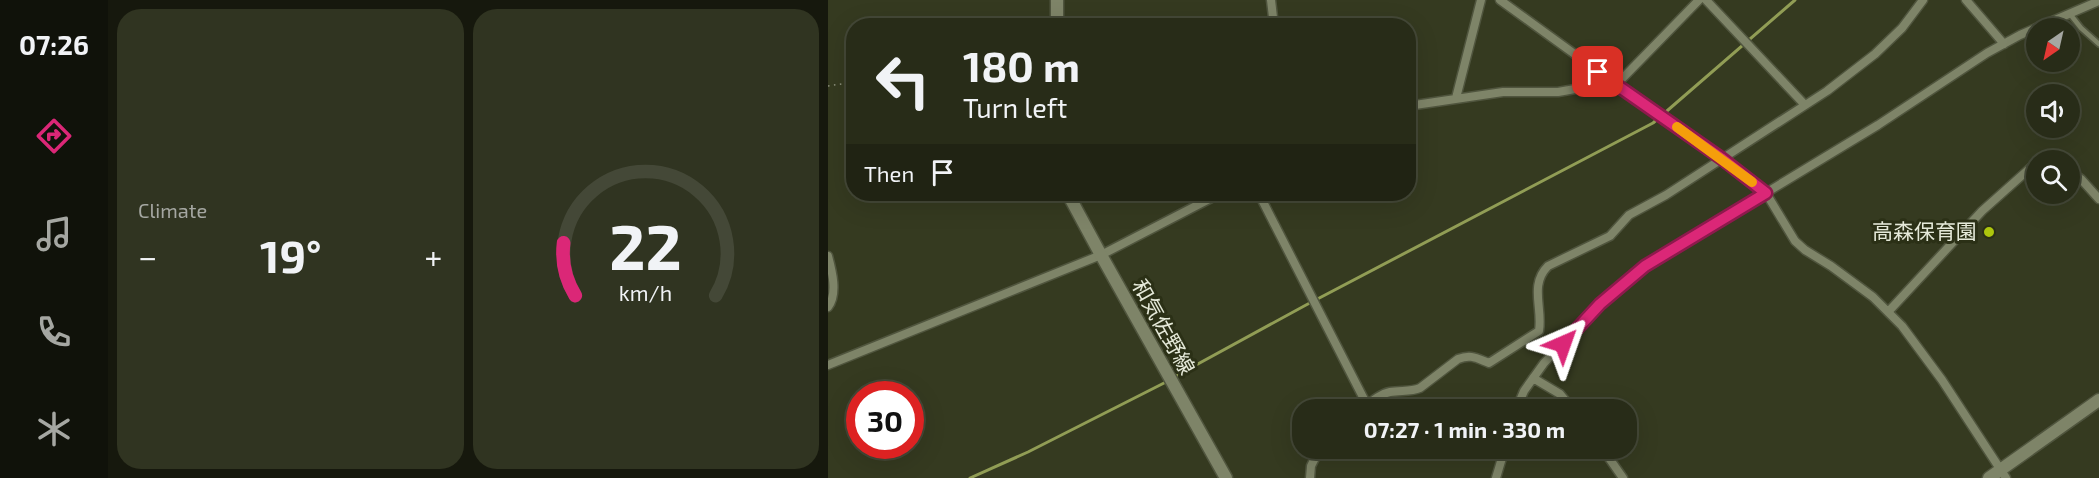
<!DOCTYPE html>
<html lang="en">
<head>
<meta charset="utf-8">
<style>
	body { margin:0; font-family:"Exo 2","Noto Sans JP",sans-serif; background:#303421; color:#f1f3f6; height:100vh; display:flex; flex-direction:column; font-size:22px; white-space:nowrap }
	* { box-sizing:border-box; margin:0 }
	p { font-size:20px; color:#a5a7a2 }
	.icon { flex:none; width:33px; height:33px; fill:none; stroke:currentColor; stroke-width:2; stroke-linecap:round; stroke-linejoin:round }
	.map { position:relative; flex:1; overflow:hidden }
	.side { display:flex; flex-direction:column; gap:9px; padding:9px; background:#16180d; width:720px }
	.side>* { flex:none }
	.top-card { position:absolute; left:18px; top:18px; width:570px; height:183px; border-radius:24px; box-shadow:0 6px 24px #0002,0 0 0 2px #444837; background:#282c18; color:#f1f3f6; overflow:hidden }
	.needle { width:39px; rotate:214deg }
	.buttons { position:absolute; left:1198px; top:18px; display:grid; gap:12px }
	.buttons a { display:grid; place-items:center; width:54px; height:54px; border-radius:50%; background:#282c18; box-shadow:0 6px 24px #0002,0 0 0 2px #444837; font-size:30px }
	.speed { position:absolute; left:18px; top:381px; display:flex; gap:12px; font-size:30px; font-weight:700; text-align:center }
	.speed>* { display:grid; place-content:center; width:78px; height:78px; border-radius:50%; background:#282c18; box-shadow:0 6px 24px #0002,0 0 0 2px #444837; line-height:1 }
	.speed .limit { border:9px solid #d22; background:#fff; color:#111 }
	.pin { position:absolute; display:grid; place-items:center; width:51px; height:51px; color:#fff; margin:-26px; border-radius:12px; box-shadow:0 3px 9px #0006 }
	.me { position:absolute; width:66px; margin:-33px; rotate:43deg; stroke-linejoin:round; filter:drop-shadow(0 0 4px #0008) }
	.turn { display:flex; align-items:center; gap:21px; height:126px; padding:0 18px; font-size:27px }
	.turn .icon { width:78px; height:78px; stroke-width:2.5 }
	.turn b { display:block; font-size:42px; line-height:51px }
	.then { display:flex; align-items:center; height:57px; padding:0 18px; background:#0003; gap:12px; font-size:22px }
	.big { font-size:45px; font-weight:700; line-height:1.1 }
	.side .card { flex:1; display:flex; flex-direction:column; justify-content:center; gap:9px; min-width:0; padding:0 21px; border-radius:24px; background:#303421 }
	.side .dial { align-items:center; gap:0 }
	.dial svg { height:156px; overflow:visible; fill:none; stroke:#444837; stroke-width:7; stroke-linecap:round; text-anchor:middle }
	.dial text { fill:#f1f3f6; stroke:none }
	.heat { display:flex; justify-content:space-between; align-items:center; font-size:33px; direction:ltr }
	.side .tiles { flex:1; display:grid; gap:9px; grid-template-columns:repeat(2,1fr) }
	.trip { position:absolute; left:464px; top:399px; width:345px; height:60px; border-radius:24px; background:#282c18; box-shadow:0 6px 24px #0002,0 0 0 2px #444837; font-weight:700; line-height:60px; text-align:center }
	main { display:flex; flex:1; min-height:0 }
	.tab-bar { display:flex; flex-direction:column; width:108px; justify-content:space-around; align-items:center; background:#10120a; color:#a5a7a2 }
	.tab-bar .icon { width:42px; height:42px }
	.tab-bar .on { color:#db2777 }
	.tab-bar b { font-size:27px; color:#f1f3f6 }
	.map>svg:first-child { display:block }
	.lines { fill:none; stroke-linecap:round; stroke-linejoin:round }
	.stream { stroke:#919d55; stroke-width:3 }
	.lane-casing { stroke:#50553e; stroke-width:8 }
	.street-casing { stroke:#50553e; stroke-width:11 }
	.secondary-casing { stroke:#50553e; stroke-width:15 }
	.path { stroke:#8d917c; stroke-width:1.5; stroke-dasharray:1.5 4.5; stroke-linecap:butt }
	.lane { stroke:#7e8468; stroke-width:4.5 }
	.street { stroke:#7e8468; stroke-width:8 }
	.secondary { stroke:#7e8468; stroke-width:12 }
	.route-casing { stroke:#8e194d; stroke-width:15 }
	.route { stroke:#db2777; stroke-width:10 }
	.slow { stroke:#f59e0b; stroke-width:10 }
	.poi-dot { fill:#adc60d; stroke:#2b3016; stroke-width:2 }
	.labels { text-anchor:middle; stroke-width:6; stroke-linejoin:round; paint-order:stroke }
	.poi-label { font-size:21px; fill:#e5e9d9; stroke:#2b3016; text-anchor:end }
	.street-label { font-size:21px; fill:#e5e9d9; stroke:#2b3016 }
</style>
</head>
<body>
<main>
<nav class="tab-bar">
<b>07:26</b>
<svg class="icon on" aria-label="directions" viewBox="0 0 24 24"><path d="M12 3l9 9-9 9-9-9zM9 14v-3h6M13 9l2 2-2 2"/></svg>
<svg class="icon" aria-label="music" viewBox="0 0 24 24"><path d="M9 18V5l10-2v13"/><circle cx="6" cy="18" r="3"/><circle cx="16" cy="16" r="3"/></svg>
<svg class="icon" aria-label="phone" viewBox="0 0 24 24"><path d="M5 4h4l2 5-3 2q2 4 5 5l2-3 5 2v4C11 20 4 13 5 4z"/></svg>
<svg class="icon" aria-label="climate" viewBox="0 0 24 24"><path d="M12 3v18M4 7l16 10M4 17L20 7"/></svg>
</nav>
<section class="side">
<div class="tiles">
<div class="card"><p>Climate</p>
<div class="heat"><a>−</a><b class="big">19°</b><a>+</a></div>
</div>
<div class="card dial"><svg viewBox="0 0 100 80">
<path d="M14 69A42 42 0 1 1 86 69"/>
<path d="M14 69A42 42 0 0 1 8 42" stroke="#db2777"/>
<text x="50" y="56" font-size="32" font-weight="700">22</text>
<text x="50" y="72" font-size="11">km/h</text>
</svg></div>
</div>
</section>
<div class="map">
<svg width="1271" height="478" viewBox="0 0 1271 478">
	<rect width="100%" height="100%" fill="#353a20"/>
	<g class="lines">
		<path class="stream" d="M 346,377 L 478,305 L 825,123 L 967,0
			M 142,478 L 200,452 L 340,381"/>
		<g class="lane-casing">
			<path id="lane" d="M 1242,14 L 1253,28 L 1271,44"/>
		</g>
		<g class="street-casing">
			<path id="street" d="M 443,0 L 446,26
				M 672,0 L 938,193 L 967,241 L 977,250 L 1003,266 L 1045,297 L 1074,326 L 1114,380 L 1178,478
				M 878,0 L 977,105
				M 1138,0 L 1176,44
				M 788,85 L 871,0
				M 628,98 L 653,0
				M 580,106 L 675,92 L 730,92 L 764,86 L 781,79
				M 1210,160 L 1217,157 L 1223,160
				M 1242,172 L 1253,179 L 1271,199
				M 431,194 L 539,405
				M 0,256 C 4,271 10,294 0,307
				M 1060,312 L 1154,211 L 1209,162
				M 0,365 L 273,255 L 391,194
				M 705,378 L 732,394 L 745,410
				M 533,410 C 542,403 551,394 562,392 C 573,390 582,392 592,388 L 630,359 C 643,354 648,358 661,363 L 711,331 C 715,308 701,285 720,266 L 782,236 L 801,215 L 838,195 L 999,91 L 1047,54 L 1074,28 L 1095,0
				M 688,410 L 696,391 L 716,363 L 773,304 L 817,266 L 1050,125 L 1159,53 L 1192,35 L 1271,1
				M 774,448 L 795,478
				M 482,478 L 483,466 L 492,448
				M 668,478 L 677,448"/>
		</g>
		<g class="secondary-casing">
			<path id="secondary" d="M 229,26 L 229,0
				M 240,194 L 273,255 L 398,478
				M 1161,478 L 1271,400"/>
		</g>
		<path class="path" d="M 0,86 L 26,82"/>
		<use href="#lane" class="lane"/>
		<use href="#street" class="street"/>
		<use href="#secondary" class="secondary"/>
	</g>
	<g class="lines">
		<g class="route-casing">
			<path id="route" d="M 735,344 L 772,304 L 817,266 L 938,193 L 893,158 L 770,72"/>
		</g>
		<use href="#route" class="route"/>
		<path class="slow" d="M 849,127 L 924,182"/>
	</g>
	<circle class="poi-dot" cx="1161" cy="232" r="6"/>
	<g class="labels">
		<g class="poi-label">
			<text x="1149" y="239">高森保育園</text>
		</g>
		<g class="street-label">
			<text transform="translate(335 327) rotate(61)" y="7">和気佐野線</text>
		</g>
	</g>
</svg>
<div class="buttons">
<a><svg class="needle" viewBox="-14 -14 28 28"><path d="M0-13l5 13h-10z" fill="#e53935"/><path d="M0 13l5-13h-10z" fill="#a5a7a2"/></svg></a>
<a><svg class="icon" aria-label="sound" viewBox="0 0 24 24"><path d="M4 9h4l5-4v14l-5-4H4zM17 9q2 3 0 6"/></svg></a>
<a><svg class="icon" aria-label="search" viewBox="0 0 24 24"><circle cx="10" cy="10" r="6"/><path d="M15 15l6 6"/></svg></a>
</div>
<div class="speed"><div class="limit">30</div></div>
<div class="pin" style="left:770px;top:72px;background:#d93025"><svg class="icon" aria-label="arrive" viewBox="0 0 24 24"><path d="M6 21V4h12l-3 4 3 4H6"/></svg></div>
<svg class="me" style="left:735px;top:344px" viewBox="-20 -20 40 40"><path d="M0-17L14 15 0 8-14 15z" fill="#db2777" stroke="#fff" stroke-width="4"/></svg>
<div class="trip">07:27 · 1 min · 330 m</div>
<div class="top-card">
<div class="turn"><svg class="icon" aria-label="left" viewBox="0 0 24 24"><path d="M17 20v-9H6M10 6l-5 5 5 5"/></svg><div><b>180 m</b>Turn left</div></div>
<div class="then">Then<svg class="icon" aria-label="arrive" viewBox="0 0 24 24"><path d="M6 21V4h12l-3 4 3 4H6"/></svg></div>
</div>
</div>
</main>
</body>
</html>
